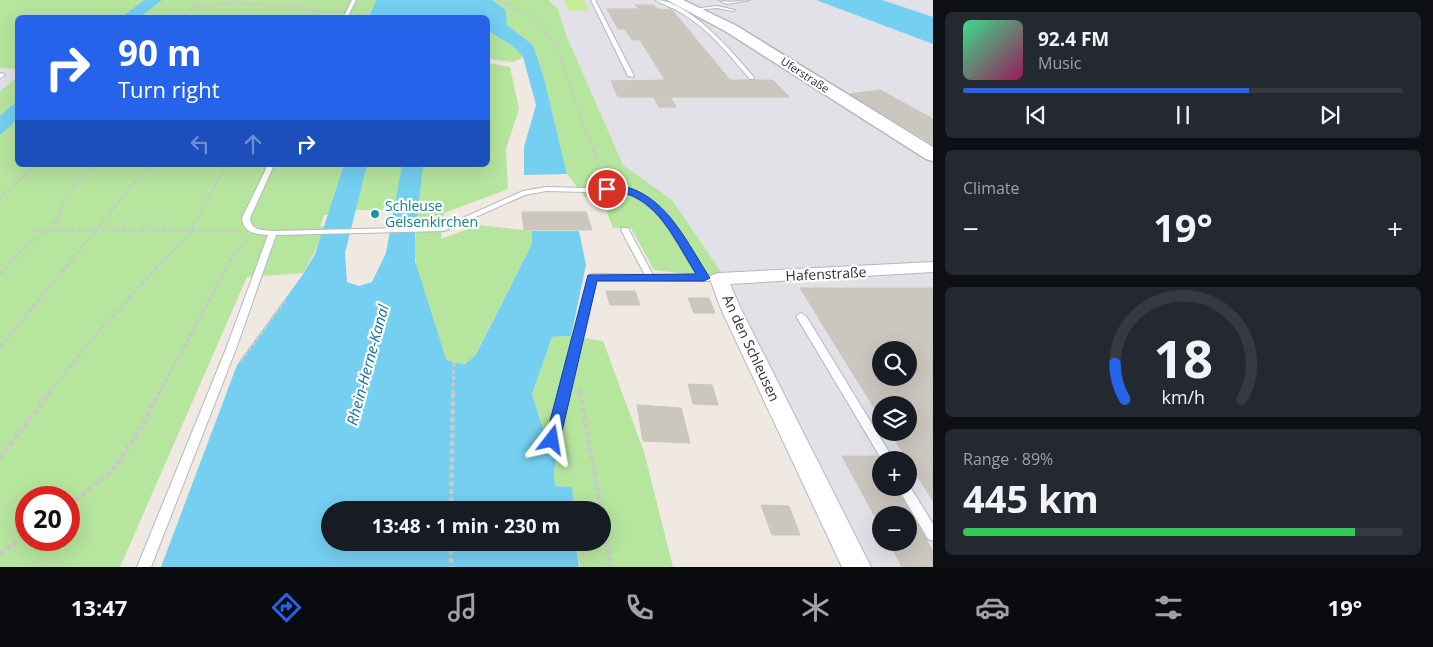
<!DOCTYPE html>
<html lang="en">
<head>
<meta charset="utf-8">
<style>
	body { margin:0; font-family:"Open Sans",sans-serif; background:#242831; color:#f1f3f6; height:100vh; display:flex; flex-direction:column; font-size:19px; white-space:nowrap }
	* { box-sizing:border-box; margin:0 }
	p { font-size:16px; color:#9ea1a6 }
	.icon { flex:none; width:28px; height:28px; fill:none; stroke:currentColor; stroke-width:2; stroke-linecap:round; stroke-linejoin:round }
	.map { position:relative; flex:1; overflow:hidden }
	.sheet { display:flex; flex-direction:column; gap:12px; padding:12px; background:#0d0f14; width:500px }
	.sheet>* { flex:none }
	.guide { position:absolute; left:15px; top:15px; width:475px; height:152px; border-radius:8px; box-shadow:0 5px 20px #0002; background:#2563eb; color:#fff; overflow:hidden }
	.buttons { position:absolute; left:872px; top:341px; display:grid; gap:10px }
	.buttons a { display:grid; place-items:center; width:45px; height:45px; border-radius:50%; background:#171b24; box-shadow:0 5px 20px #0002; font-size:25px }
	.speed { position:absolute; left:15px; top:486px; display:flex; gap:10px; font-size:25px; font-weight:700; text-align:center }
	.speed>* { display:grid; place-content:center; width:65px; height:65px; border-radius:50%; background:#171b24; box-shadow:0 5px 20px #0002; line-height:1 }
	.speed .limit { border:8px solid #d22; background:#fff; color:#111 }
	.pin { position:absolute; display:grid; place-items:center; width:42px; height:42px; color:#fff; margin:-21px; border:2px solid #fff; border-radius:50%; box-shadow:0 1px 5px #0007 }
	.me { position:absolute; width:55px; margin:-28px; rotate:14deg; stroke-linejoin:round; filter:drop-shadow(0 0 4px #0008) }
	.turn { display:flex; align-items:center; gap:18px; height:105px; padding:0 20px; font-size:22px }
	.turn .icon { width:65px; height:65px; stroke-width:2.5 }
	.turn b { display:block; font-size:35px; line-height:42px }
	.lanes { display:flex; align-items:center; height:48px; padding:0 20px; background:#0003; justify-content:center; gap:25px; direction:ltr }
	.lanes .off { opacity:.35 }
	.big { font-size:38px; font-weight:700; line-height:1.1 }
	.sheet .widget { flex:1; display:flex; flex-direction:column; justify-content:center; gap:8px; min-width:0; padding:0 18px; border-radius:8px; background:#242831 }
	.sheet .dial { align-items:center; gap:0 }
	.dial svg { height:130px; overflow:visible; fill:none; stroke:#363941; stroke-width:7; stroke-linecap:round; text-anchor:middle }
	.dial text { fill:#f1f3f6; stroke:none }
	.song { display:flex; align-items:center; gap:15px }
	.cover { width:60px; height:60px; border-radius:8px; background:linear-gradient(135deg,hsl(150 70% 55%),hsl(330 70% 35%)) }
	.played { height:5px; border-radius:2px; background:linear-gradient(90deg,#2563eb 65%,#363941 65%) }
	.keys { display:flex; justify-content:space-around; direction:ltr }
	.heat { display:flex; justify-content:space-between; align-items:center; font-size:28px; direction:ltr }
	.charge { height:8px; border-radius:4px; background:linear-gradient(90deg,#34c759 89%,#363941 0) }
	.trip { position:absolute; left:321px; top:501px; width:290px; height:50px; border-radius:25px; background:#171b24; box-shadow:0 5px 20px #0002; font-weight:700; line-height:50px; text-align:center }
	.tab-bar { display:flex; height:80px; justify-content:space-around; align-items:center; background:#090b0e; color:#9ea1a6 }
	.tab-bar .icon { width:35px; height:35px }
	.tab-bar .selected { color:#2563eb }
	.tab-bar b { font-size:22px; color:#f1f3f6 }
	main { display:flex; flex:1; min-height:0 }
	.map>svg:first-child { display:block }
	.industrial { fill:#e3e1e8; fill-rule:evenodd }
	.green { fill:#b6e59e; fill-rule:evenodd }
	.pitch { fill:#c9ec9a }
	.water { fill:#75cff0 }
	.building { fill:#cbc7bf; stroke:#cbc5ba; fill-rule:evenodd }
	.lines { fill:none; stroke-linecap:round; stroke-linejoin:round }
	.lane-casing { stroke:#b4b7c1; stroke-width:2 }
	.street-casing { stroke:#b4b7c1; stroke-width:2 }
	.secondary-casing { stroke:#b4b7c1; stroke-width:3 }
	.path-far3 { stroke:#c9c9c9; stroke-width:2; stroke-dasharray:2 1; stroke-linecap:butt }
	.path-far2 { stroke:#c9c9c9; stroke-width:2.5; stroke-dasharray:3 2; stroke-linecap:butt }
	.path-far1 { stroke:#c9c9c9; stroke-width:3; stroke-dasharray:4 2.5; stroke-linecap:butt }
	.path { stroke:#c9c9c9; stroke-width:4.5; stroke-dasharray:5 3; stroke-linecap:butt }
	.lane { fill:#fff; fill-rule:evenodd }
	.street { fill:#fff; fill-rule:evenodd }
	.secondary { fill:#fff; fill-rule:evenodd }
	.route { fill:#2563eb; stroke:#184099 }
	.culture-dot { fill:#0f9aa8; stroke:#fff; stroke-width:2 }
	.labels { text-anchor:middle; stroke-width:4.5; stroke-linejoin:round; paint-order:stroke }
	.far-street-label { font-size:11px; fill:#2e2e2e; stroke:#fff }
	.culture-label { font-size:14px; fill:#0d838f; stroke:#fff; text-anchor:start }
	.street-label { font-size:14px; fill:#2e2e2e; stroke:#fff }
	.water-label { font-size:15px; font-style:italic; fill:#0d6fa3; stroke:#fff }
</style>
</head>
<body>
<main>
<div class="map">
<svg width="933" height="567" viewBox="0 0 933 567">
	<rect width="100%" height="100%" fill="#efe9e1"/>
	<path class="industrial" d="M 548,0 L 933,0 L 933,567 L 858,567 L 672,200 L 623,165 L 566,35 L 558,9 ZM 881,350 L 909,350 L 909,378 L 881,378 ZM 881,405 L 909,405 L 909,432 L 881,432 ZM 881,460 L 909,460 L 909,488 L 881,488 ZM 881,515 L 909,515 L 909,542 L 881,542 Z
		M 0,68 L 17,69 L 17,78 L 0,91 Z"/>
	<path class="green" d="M 0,0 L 376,0 L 369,17 L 18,18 L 17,69 L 0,68 Z
		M 492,0 L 548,0 L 558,9 L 566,35 L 623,165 L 672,200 L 726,279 L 654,270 L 631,228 L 613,228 L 601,197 L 585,197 L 567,174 L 544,78 L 533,45 L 507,25 L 506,10 Z
		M 488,31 L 514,47 L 524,57 L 513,62 L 488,59 Z
		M 488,63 L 510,67 L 519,109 L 506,149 L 508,189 L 444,213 L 441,239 L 479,225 L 532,231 L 532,244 L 473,359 C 464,366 455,365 446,359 L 417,271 L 414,249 L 418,216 L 398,215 L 395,210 L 357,210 L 352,215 L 324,215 L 320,226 L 326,227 L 304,273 L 247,277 L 120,567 L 0,567 L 0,91 L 17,78 L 18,165 L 488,165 ZM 26,498 L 69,498 L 69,540 L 26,540 Z
		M 571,336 L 603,341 L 644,452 L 673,567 L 580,567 L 576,543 L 602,542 L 602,510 L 574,510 L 572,487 L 555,486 L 554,473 L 559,441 L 546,439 L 532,394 L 552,337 Z"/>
	<path class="pitch" d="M 564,0 L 584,0 L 589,11 L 569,11 Z"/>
	<path class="water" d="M 144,0 L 162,0 L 140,17 L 122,17 Z
		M 376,0 L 492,0 L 506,10 L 507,25 L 533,45 L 544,78 L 567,174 L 524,175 L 524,147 L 536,105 L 523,57 L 514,47 L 488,31 L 488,18 L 369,17 Z
		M 816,0 L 882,0 L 933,17 L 933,44 Z
		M 17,101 L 17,120 L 0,135 L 0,116 Z
		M 344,165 L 367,165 L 345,253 L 347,282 L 359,286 L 372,282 L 386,253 L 402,165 L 423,165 L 415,237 L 415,261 L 446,359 L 454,363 L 465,364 L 475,356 L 532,244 L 532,231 L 579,231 L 586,265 L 571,336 L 552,337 L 532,394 L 546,439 L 559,441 L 554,473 L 555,486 L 572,487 L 574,510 L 330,510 L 330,542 L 576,543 L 579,567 L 161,567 L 237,365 L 304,273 L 315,254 Z"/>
	<path class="building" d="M 635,5 L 654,5 L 657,9 L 672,10 L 730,80 L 773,80 L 789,97 L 670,97 L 676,107 L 659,107 L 654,97 L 618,97 L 611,81 L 665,80 L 640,40 L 632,40 L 625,29 L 618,29 L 607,9 L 639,9 Z
		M 880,90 L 933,119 L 933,144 L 850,94 Z
		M 522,212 L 586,212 L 592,230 L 524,230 Z
		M 800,288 L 933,288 L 933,501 L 890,432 L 909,432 L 909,405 L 881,405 L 881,419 ZM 881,350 L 909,350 L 909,378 L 881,378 Z
		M 606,291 L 635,291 L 640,305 L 610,305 Z
		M 688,298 L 709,298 L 715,313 L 694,313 Z
		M 688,384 L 712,385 L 718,405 L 693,404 Z
		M 637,405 L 681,408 L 690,443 L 643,441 Z
		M 842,456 L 878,456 L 881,461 L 881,488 L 896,488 L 933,551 L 933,567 L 902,567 L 889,542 L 909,542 L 909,515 L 874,515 Z
		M 761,505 L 789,506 L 800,535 L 772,535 Z"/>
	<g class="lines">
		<g class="lane-casing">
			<path id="lane" d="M 352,0 L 356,0 L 347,18 L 343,18 Z
				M 591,0 L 595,0 L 634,76 L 633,77 L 628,76 Z
				M 655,0 C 689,0 733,53 754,77 L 754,79 L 750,79 C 730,56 710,30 683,14 C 674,8 664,5 655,0 Z
				M 719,0 L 728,2 L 750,0 L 727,4 Z
				M 717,6 L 735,10 L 733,11 L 717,8 L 695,10 L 693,9 Z
				M 0,74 L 2,73 L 5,75 L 0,78 Z
				M 268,165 L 274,165 L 250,218 C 251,231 263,230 273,231 L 443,227 L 523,191 L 546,187 L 628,189 L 646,196 L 667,213 L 707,275 L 712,276 L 713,278 L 709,281 L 596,280 L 559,440 L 557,443 L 553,445 L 549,443 L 547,440 L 588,277 L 592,274 L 645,275 L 621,230 L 622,228 L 628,228 L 629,230 L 653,275 L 698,275 L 661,216 L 640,200 L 627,193 L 546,191 L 525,195 L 444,231 L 276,235 L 236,349 L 151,567 L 137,567 L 226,349 L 268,235 C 256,234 243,233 242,218 Z
				M 801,313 L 806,316 L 894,460 L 882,460 L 796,316 Z
				M 909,485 L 933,524 L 933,541 L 928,539 L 898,488 L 909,488 Z"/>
		</g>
		<g class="street-casing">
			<path id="street" d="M 933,262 L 933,272 L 730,284 L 741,309 L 871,567 L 842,567 L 721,309 L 710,279 L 712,275 L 719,273 Z"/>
		</g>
		<g class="secondary-casing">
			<path id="secondary" d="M 667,0 L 683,0 L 735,25 L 933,147 L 933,161 L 926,159 L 725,31 Z"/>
		</g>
		<path class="path-far3" d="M 497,0 L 510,5
			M 507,0 L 510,5 L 532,17 L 555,43 L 593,150
			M 238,3 L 291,6 L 320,12
			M 194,6 L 238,3 L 239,0
			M 292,6 L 303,0
			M 178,18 L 203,0
			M 315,18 L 320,12 L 340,12"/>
		<path class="path-far2" d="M 593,149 L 604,181
			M 0,198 L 35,165
			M 32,230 L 239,231
			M 141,230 L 147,220
			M 121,231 L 129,220
			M 161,231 L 167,221
			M 16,257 L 27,245 L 49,230 L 59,216 L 65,197 L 94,165
			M 74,257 L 149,165
			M 167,257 L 191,231 L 226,165
			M 233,257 L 248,237"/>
		<path class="path-far1" d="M 0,274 L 17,256
			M 0,347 L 75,256
			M 241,361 L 285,301
			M 579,389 L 580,393
			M 49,393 L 100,330 L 168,256
			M 159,393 L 233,256
			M 453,393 L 454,363"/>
		<path class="path" d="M 580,392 L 601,510
			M 0,458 L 50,392
			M 69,505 L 113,470 L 143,425 L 159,392
			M 451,510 L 453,392
			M 602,518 L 611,567
			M 451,542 L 451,567
			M 0,554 L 26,535"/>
		<use href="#lane" class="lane"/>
		<use href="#street" class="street"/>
		<use href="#secondary" class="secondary"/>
	</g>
	<path class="route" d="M 607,186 C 614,187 623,186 630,188 C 669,201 689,246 710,278 L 704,281 L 597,281 L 560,440 L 558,444 L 547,444 L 545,440 L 588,275 L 696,274 C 678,246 661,205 627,194 C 620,191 611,193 604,191 L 602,189 Z"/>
	<circle class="culture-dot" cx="375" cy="214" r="5"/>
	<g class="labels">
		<g class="far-street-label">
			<text transform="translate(805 75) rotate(33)" y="4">Uferstraße</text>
		</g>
		<g class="culture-label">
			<text x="385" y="211">Schleuse<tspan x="385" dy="16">Gelsenkirchen</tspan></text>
		</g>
		<g class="street-label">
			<text transform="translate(826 274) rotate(-3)" y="5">Hafenstraße</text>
			<text transform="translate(751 348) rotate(65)" y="5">An den Schleusen</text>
		</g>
		<g class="water-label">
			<text transform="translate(368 365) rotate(-75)" y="5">Rhein-Herne-Kanal</text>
		</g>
	</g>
</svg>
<div class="buttons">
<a><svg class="icon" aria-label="search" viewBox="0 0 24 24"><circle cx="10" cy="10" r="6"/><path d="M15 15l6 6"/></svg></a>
<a><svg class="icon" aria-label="layers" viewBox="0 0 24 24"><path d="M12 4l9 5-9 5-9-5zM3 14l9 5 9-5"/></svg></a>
<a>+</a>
<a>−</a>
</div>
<div class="speed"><div class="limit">20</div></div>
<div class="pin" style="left:607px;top:189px;background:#d93025"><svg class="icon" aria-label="arrive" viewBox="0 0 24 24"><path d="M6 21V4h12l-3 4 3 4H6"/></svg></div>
<svg class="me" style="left:552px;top:440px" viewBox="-20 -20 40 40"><path d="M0-17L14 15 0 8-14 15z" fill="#2563eb" stroke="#fff" stroke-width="4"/></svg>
<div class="trip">13:48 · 1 min · 230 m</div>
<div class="guide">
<div class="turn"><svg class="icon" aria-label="right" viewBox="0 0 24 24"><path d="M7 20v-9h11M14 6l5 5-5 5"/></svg><div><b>90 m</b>Turn right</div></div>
<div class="lanes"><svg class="icon off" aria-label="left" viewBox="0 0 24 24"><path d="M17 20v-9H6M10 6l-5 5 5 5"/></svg><svg class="icon off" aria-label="ahead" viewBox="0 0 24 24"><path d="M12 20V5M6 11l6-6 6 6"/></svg><svg class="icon" aria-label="right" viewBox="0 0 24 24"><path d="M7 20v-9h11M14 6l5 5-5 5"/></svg></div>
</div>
</div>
<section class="sheet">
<div class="widget">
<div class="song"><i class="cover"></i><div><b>92.4 FM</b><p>Music</p></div></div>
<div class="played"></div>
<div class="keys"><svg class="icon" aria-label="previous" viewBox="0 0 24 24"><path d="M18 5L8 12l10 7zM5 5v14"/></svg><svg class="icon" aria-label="pause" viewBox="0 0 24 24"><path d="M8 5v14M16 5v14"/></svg><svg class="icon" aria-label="next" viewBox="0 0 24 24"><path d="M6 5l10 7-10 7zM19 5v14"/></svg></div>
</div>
<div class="widget"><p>Climate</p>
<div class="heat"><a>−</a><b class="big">19°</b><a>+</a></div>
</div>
<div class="widget dial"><svg viewBox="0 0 100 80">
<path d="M14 69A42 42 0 1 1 86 69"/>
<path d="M14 69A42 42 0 0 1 8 47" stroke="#2563eb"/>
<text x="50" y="56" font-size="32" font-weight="700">18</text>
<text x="50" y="72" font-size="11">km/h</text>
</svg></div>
<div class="widget"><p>Range · 89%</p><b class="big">445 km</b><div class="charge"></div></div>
</section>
</main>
<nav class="tab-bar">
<b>13:47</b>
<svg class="icon selected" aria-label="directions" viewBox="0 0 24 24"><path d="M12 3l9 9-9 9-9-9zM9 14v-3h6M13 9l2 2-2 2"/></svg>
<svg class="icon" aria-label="music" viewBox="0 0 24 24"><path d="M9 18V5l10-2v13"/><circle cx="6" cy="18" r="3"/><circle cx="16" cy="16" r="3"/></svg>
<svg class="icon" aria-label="phone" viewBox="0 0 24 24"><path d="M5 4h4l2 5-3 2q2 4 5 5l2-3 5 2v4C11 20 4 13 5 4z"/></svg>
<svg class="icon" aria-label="climate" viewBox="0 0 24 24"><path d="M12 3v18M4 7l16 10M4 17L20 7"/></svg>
<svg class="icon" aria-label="car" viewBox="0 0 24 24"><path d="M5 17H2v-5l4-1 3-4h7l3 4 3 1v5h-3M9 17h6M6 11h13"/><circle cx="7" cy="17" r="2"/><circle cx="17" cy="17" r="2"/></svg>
<svg class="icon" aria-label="filters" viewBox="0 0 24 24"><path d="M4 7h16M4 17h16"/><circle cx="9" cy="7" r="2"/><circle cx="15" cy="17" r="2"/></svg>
<b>19°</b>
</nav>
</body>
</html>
